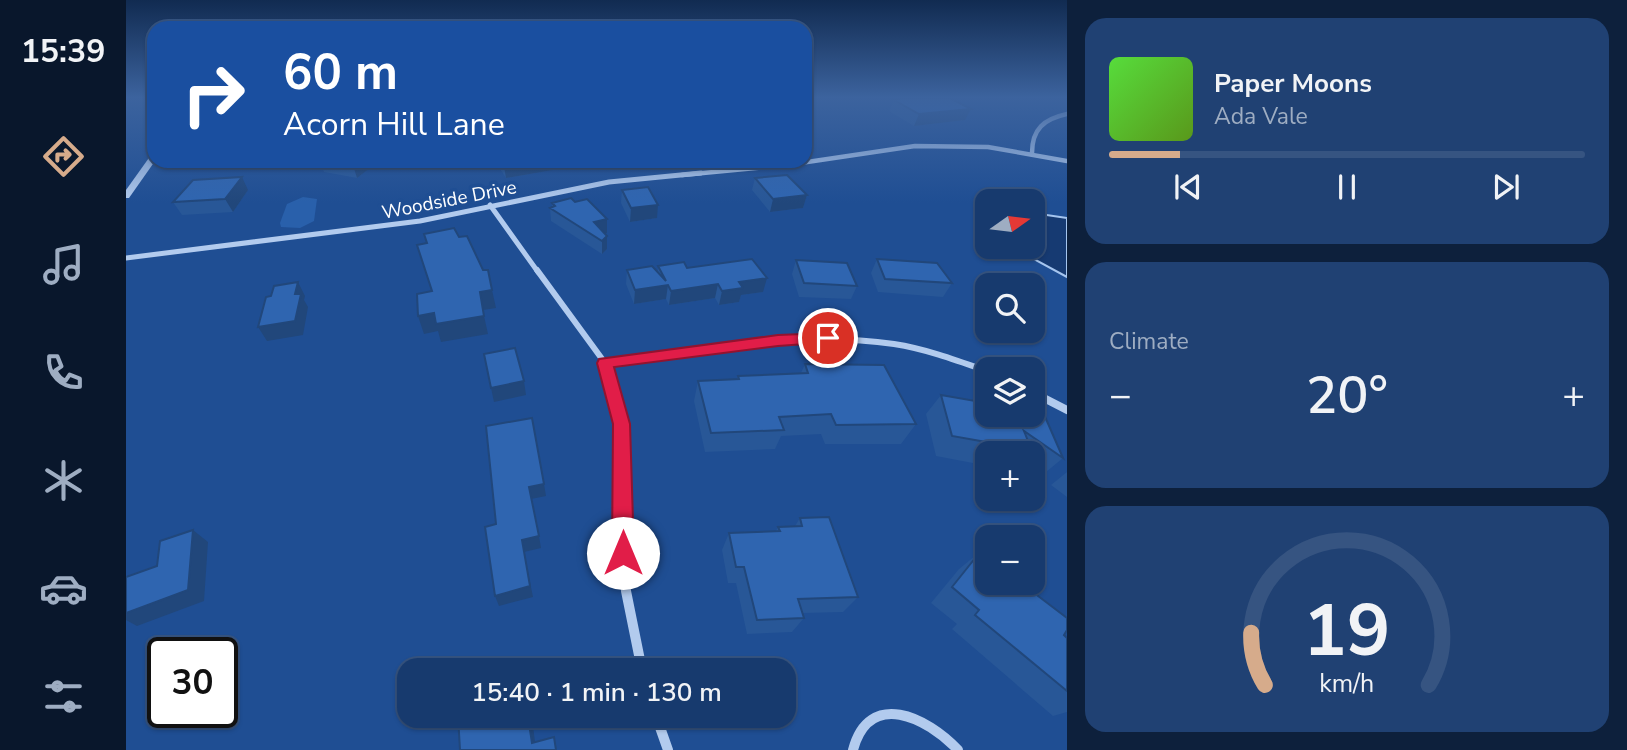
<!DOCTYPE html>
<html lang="en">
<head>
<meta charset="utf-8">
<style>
	body { margin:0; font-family:"Nunito Sans",sans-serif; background:#204173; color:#f1f3f6; height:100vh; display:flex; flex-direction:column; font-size:26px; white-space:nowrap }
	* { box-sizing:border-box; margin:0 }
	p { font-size:23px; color:#9eadc2 }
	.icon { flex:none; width:38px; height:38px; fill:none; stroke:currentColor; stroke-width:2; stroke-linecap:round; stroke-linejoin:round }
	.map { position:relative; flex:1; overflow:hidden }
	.details { display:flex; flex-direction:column; gap:18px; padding:18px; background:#0d203c; width:560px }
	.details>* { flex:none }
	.top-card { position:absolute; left:21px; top:21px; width:665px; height:147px; border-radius:21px; box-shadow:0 2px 5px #0004,0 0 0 2px #365481; background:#1a4fa0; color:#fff; overflow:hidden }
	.needle { width:46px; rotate:76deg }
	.controls { position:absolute; left:849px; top:189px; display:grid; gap:14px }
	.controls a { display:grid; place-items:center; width:70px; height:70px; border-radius:14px; background:#173a6e; box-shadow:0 2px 5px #0004,0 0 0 2px #365481; font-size:35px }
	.speed { position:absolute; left:21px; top:637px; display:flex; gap:14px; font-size:35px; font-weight:700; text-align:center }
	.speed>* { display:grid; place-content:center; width:91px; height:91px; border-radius:50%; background:#173a6e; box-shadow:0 2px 5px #0004,0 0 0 2px #365481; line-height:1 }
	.speed .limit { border:4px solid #111; border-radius:10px; background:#fff; color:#111 }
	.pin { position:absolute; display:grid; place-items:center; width:60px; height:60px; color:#fff; margin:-30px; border:4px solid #fff; border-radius:50%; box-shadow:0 2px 7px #0007 }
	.me { position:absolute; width:77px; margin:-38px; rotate:0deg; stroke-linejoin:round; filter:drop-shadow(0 0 5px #0008) }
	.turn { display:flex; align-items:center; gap:24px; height:147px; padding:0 21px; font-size:32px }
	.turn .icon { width:91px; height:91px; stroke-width:2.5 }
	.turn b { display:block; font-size:49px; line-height:60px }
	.big { font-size:52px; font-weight:600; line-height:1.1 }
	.details .tile { flex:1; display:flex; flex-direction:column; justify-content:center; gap:10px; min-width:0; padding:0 24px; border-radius:21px; background:#204173 }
	.details .dial { align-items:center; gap:0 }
	.dial svg { height:182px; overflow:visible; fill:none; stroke:#365481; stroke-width:7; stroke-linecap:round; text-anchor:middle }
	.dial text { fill:#f1f3f6; stroke:none }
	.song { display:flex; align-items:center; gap:21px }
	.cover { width:84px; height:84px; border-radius:10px; background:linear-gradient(135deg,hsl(110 70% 55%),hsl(90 70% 35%)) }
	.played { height:7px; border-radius:4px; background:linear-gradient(90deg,#d6ab8b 15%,#365481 15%) }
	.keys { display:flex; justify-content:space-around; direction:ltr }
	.heat { display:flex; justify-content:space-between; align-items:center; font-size:38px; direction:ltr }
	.trip { position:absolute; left:271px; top:658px; width:399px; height:70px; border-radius:21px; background:#173a6e; box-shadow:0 2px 5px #0004,0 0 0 2px #365481; font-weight:600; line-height:70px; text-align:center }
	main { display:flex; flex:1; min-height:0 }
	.tab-bar { display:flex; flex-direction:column; width:126px; justify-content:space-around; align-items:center; background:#09172c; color:#9eadc2 }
	.tab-bar .icon { width:49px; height:49px }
	.tab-bar .current { color:#d6ab8b }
	.tab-bar b { font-size:32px; color:#f1f3f6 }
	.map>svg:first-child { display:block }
	.green { fill:#2960ab }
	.water { fill:#163a72; stroke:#a5c5ef; stroke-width:2 }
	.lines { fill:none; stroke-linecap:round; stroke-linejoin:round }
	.minor-far4 { stroke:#b2cbee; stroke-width:4.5 }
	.minor-far3 { stroke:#b2cbee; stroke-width:5 }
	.minor-far2 { stroke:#b2cbee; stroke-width:6 }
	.minor-far1 { stroke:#b2cbee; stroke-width:8 }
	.minor { stroke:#b2cbee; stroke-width:10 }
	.tertiary { fill:#b2cbee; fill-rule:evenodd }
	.wall { fill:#285797 }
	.shaded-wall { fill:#21477b }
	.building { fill:#2f65b0; stroke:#21477b; stroke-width:2 }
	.route { fill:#e11d48; stroke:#92132f; stroke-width:2 }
	.labels { text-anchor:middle; stroke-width:7; stroke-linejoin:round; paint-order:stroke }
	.far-street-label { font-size:19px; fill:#fff; stroke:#1f4e93 }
</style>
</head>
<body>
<main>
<nav class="tab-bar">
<b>15:39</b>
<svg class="icon current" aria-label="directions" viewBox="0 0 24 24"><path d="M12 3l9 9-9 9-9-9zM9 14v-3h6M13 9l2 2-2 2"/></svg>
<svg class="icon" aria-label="music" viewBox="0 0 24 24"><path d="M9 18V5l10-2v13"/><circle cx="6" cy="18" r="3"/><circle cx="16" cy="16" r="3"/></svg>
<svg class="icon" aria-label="phone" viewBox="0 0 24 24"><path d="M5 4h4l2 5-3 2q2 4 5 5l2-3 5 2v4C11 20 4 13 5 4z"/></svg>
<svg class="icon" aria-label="climate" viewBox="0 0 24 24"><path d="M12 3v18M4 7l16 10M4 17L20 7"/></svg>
<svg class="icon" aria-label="car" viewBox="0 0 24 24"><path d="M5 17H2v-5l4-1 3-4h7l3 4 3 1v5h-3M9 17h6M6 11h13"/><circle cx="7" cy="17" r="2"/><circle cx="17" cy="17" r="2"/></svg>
<svg class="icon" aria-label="filters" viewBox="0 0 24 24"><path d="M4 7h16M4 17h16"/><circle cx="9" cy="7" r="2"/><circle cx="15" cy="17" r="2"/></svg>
</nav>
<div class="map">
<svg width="941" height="750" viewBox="0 0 941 750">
	<rect width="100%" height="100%" fill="#1f4e93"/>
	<path class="green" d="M 177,197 L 191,199 L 188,221 L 174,228 L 155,227 L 154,223 L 161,204 Z"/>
	<path class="water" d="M 907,213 L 941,218 L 941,277 L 904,257 L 892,247 L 906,247 Z"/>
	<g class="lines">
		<path class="minor-far4" d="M 906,153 C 906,129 918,119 941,114
			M 556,175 L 661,165 L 789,146 L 862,147 L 941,161"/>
		<path class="minor-far3" d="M 364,205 L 412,272
			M 0,258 L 294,221 L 483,182 L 575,173"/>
		<path class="minor-far2" d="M 411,270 L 479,363 L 488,395
			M 479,363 C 574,350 672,330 768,344 C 800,349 830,360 861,371
			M 906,392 L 911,395"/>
		<path class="minor-far1" d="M 487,393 L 496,424 L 497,551
			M 908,393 L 941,410"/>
		<path class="minor" d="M 497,550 L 500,591 L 516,670
			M 530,716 L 542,750
			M 727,750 C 743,689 801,717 832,750"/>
		<path class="tertiary" d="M 25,155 L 28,155 L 29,161 L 3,198 L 0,198 L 0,190 Z"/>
	</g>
	<path class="wall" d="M 768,100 L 839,120 L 788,126 L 763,111 Z
		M 194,161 L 253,161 L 231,178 L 198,172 Z
		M 369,161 L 467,161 L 467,163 L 380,178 Z
		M 629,178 L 681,195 L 677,208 L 644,212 L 626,190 Z
		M 122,190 L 107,212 L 56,215 L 47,202 Z
		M 496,190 L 531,218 L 504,222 L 495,203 Z
		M 426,203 L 481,233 L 479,233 L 481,249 L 476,254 L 425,221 L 424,208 L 426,207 Z
		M 751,259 L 826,283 L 817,297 L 752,292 L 745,273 Z
		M 670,260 L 731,286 L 725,299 L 673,297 L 666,274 Z
		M 532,266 L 561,268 L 637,292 L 615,295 L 613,302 L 593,305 L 589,298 L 543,305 L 540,299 L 508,304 L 500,284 L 501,270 L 532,272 Z
		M 679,364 L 790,424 L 775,444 L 699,444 L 695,434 L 655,436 L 649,449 L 579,452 L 568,401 L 572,381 L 611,379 L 612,376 L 675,373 Z
		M 815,395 L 906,415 L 937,458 L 914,477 L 906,471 L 906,453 L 861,453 L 861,475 L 855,474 L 852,464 L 810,456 L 800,414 Z
		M 941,472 L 941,497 L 925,485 Z
		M 674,518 L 732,597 L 717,612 L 677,613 L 678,618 L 666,632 L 621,634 L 610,583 L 602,583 L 596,550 L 603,533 L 650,531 L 652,527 L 669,526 Z
		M 854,552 L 941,638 L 941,712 L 927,716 L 826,629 L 831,624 L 805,603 L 833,569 Z"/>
	<path class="shaded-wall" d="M 845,109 L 839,120 L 788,126 L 793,114 Z
		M 233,161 L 253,161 L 231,178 L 227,165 Z
		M 406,161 L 467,161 L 467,163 L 380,178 L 378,166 Z
		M 116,177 L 122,190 L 107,212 L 99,199 Z
		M 681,195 L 677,208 L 644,212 L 647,199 Z
		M 532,205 L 531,218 L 504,222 L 505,208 Z
		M 481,219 L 481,233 L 469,236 L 468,222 Z
		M 481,236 L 481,249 L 476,254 L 476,241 Z
		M 641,278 L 637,292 L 615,295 L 613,302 L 593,305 L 596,291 L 613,282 Z
		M 172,282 L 179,296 L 178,300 L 182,307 L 177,335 L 141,341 L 132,327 L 169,294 Z
		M 592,284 L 589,298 L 543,305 L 545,291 Z
		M 542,285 L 540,299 L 508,304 L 509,290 Z
		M 366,290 L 370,308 L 357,310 L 354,292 Z
		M 308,313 L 358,316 L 362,334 L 315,342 L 312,331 L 298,334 L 292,316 Z
		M 398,381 L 400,395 L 368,402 L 365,388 Z
		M 418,484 L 420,496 L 405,499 L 403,487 Z
		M 67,530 L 82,542 L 78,601 L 11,626 L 0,620 L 0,613 Z
		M 413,536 L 415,548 L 398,552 L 407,597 L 373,606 L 369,596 L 396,540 Z
		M 402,717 L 407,726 L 410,750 L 406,743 Z"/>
	<path class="building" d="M 777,98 L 824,98 L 845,109 L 793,114 L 768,100 Z
		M 199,161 L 233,161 L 227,165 Z
		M 375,161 L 406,161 L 378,166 Z
		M 661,175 L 681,195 L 647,199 L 629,178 Z
		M 116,177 L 99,199 L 47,202 L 67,180 Z
		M 522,187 L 532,205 L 505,208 L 496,190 Z
		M 445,198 L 449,202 L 461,199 L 481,219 L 468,222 L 481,236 L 476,241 L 424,208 L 429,206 L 426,203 Z
		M 328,228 L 333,237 L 341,236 L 357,270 L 362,270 L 366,290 L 354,292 L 358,316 L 310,324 L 308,313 L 292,316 L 291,294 L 306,291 L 291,245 L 301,243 L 298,234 Z
		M 626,259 L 641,278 L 613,282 L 617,288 L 596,291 L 592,284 L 545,291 L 542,285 L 509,290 L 501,270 L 526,266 L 540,281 L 532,266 L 558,262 L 561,268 Z
		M 751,259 L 811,263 L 826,283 L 759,279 Z
		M 670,260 L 721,263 L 731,286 L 678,283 Z
		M 172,282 L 169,294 L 175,294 L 169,321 L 132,327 L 140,297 L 145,296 L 148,286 Z
		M 389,348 L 398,381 L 365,388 L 358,354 Z
		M 679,364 L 758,365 L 790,424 L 710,425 L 705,414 L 653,417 L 658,430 L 585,433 L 572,381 L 613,379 L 612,376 L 682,373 Z
		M 815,395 L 861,403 L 861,415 L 906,415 L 906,410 L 917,412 L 937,458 L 898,431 L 910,461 L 906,461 L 906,453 L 874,453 L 871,444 L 826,436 Z
		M 406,418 L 418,484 L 403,487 L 413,536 L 396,540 L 404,586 L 369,596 L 359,527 L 370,524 L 360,426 Z
		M 703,517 L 732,597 L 672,599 L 678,618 L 631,620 L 618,567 L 610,567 L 603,533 L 654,531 L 652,527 L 676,526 L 674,518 Z
		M 67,530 L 62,590 L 0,613 L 0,577 L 31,566 L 34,541 Z
		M 854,552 L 861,557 L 861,583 L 895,583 L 941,618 L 941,630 L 938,635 L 941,638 L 941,691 L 849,615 L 853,610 L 826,587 Z
		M 332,716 L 389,716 L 390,720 L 402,717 L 406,743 L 428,737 L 430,750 L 334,750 Z"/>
	<linearGradient id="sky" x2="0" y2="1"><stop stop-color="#112b51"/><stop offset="0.48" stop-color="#3c639e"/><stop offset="1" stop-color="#3c639e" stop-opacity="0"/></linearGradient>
	<rect width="941" height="203" fill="url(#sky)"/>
	<path class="route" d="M 702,333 L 707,335 L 709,338 L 707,342 L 652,346 L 488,367 L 504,424 L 508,553 L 504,560 L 497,563 L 490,560 L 486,553 L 487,424 L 471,363 L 473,359 L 652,335 Z"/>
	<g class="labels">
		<g class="far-street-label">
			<text transform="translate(323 199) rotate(-11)" y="7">Woodside Drive</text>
		</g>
	</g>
</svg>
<div class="controls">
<a><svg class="needle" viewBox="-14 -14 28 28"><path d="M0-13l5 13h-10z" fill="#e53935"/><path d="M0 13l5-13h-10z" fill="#9eadc2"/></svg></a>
<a><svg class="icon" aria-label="search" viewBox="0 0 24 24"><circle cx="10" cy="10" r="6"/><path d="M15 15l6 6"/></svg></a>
<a><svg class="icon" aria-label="layers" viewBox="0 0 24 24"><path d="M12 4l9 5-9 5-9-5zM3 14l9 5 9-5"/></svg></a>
<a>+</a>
<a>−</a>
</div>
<div class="speed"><div class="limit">30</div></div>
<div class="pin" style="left:702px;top:338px;background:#d93025"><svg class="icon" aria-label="arrive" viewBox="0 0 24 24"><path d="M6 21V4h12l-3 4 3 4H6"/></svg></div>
<svg class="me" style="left:497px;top:553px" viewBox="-20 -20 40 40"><circle r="19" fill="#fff"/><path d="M0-13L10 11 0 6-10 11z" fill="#e11d48"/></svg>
<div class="trip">15:40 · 1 min · 130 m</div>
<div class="top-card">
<div class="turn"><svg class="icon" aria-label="right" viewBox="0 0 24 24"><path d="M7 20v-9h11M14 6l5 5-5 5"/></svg><div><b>60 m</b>Acorn Hill Lane</div></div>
</div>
</div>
<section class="details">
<div class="tile">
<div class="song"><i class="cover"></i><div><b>Paper Moons</b><p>Ada Vale</p></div></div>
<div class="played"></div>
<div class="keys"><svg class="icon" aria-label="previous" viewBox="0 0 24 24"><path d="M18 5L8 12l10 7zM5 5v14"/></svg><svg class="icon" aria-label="pause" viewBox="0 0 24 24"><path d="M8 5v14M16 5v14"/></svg><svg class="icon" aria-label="next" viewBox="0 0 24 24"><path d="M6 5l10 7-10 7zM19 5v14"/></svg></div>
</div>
<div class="tile"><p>Climate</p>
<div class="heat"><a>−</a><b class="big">20°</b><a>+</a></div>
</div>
<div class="tile dial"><svg viewBox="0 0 100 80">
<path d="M14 69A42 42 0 1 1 86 69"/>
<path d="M14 69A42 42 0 0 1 8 46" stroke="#d6ab8b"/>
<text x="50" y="56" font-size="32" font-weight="700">19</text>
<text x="50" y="72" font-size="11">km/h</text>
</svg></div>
</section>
</main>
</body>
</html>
